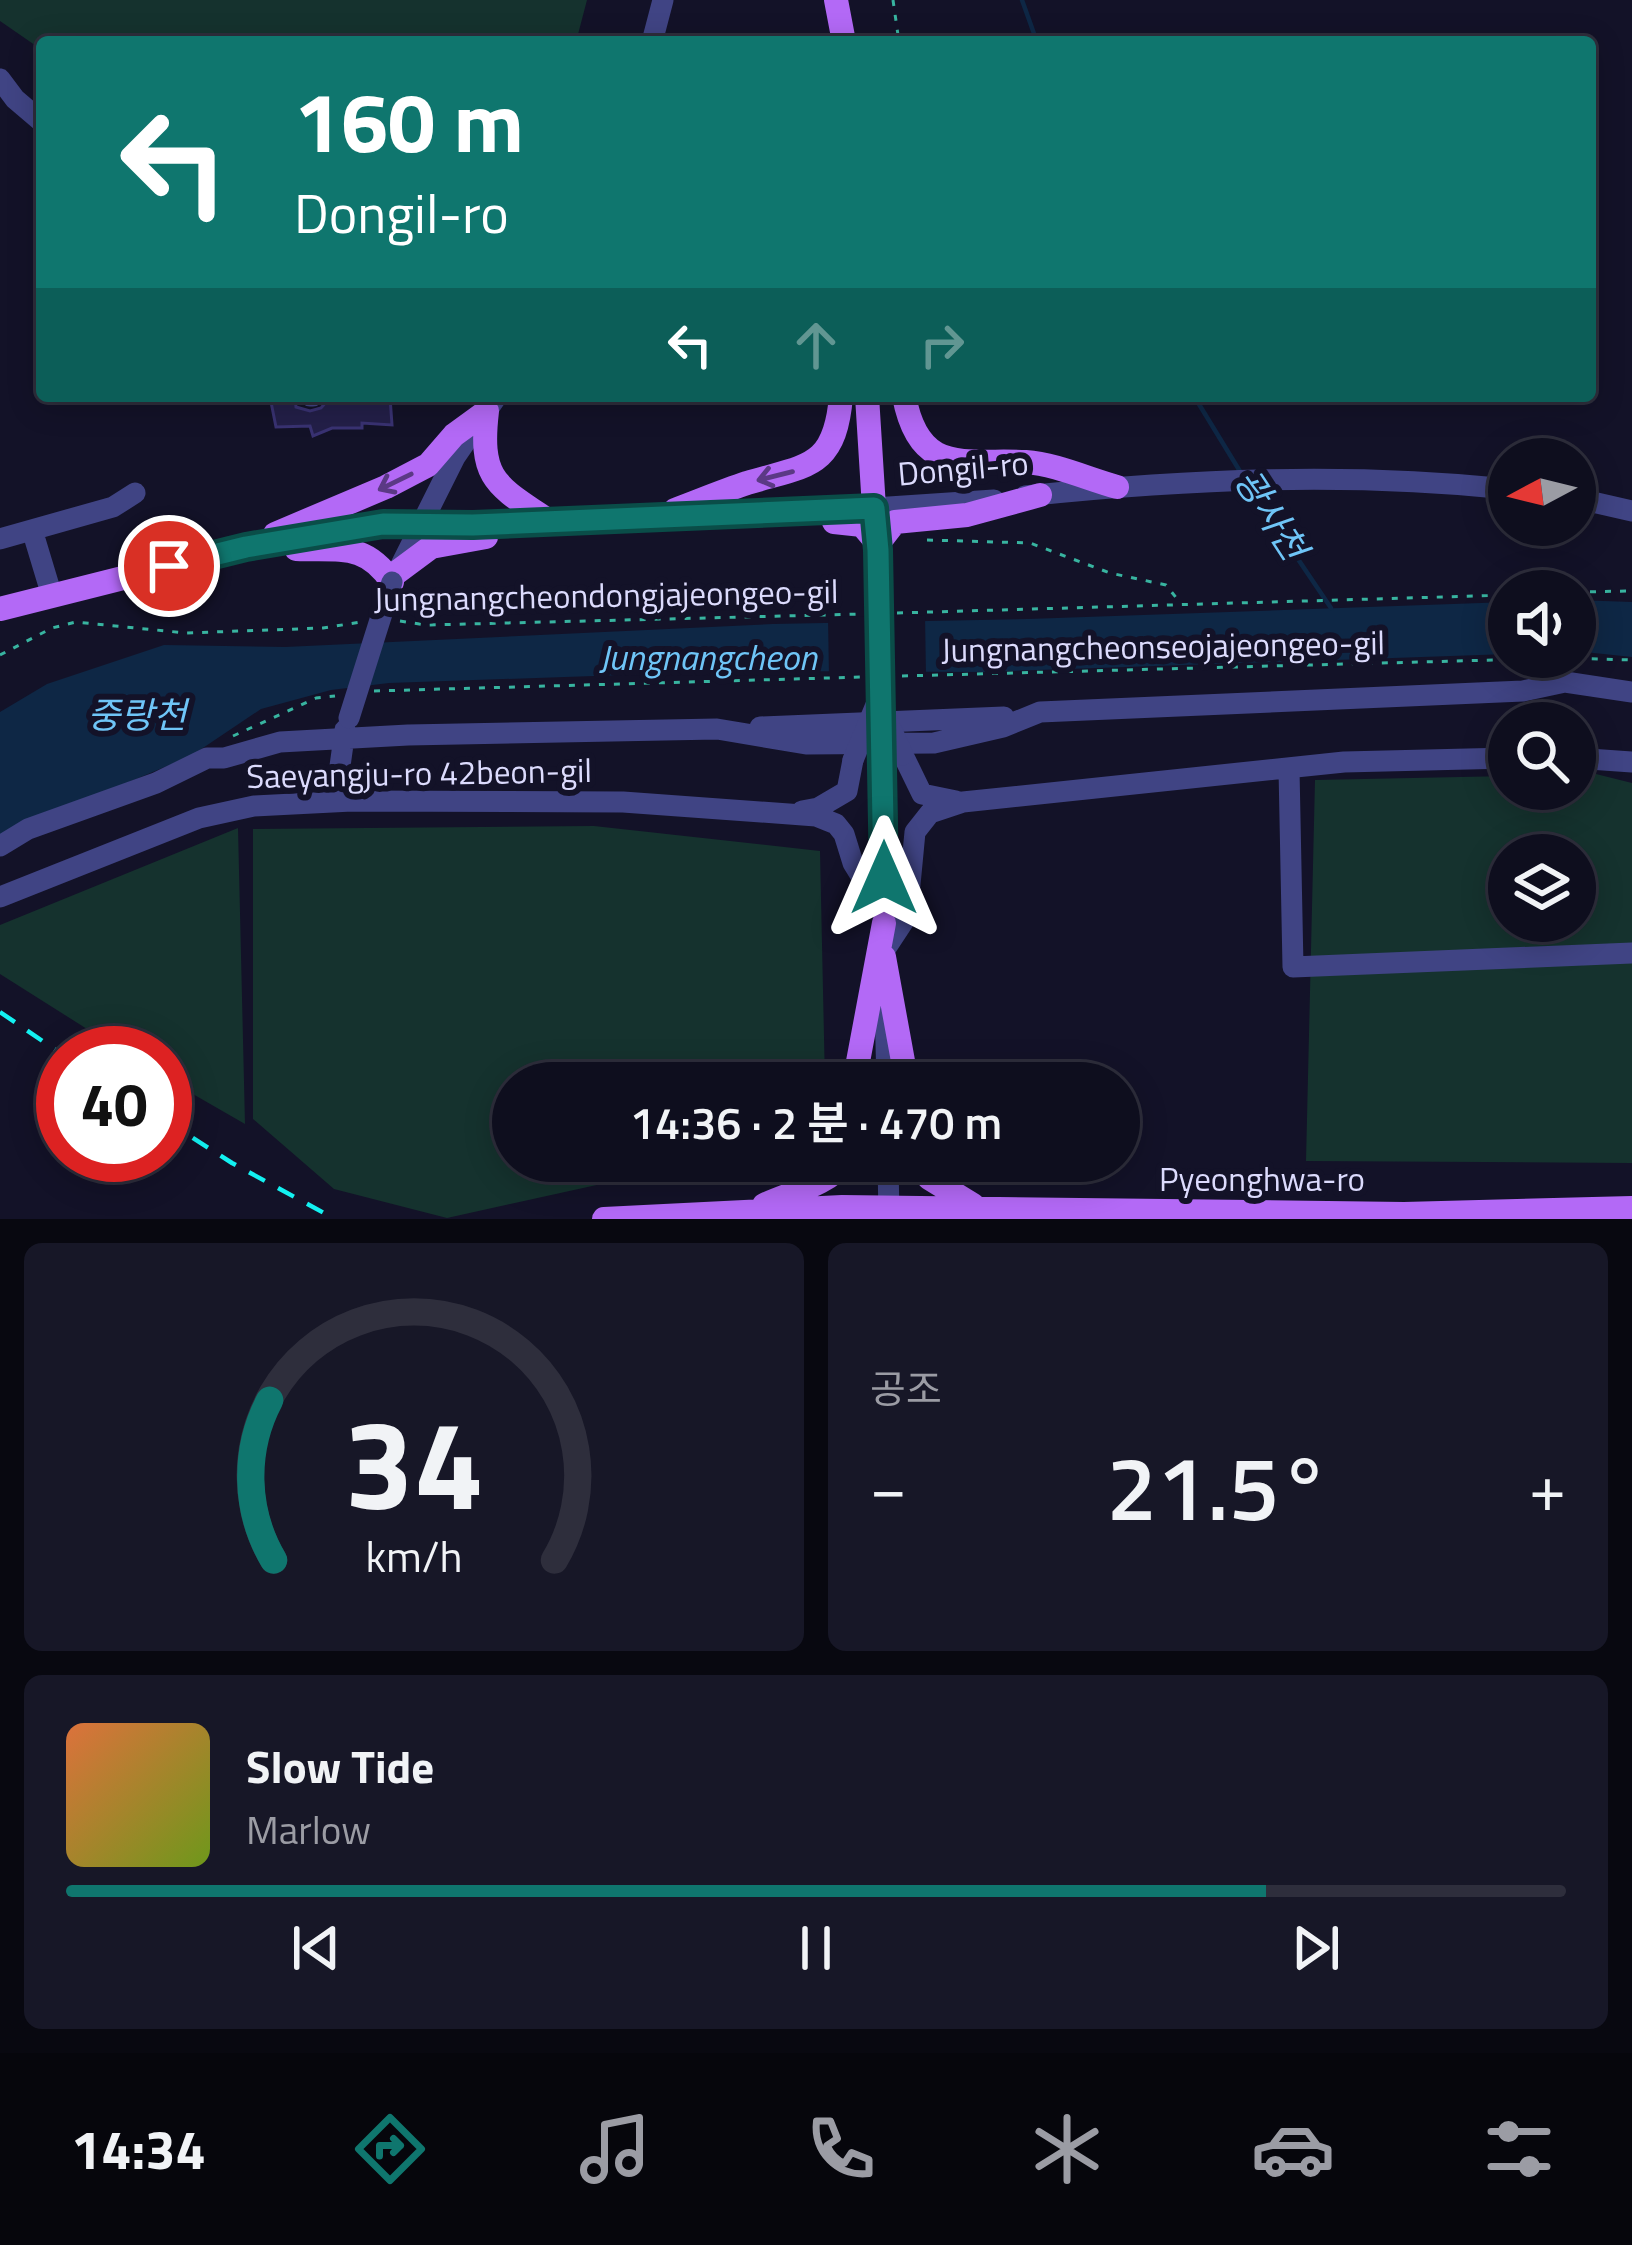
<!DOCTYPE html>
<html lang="ko">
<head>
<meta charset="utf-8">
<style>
	body { margin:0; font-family:"Titillium Web","Noto Sans KR",sans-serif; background:#171727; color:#f1f3f6; height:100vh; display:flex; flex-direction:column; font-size:45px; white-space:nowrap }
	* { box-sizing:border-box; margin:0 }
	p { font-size:39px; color:#9b9ca4 }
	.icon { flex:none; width:66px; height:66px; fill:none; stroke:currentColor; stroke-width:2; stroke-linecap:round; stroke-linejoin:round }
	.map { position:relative; height:1219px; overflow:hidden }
	.details { display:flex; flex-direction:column; gap:24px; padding:24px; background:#080810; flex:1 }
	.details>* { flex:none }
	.top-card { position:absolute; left:36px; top:36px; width:1560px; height:366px; border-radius:12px; box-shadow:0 6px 30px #0003,0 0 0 3px #2e2e3c; background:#0f766e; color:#fff; overflow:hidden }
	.needle { width:78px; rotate:263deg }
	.tools { position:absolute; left:1488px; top:438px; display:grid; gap:24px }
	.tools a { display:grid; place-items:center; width:108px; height:108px; border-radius:50%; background:#0e0e1e; box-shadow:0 6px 30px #0003,0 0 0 3px #2e2e3c; font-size:60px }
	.speed { position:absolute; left:36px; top:1026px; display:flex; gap:24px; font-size:60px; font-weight:700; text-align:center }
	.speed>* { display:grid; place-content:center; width:156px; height:156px; border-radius:50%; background:#0e0e1e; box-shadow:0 6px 30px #0003,0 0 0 3px #2e2e3c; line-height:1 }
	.speed .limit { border:18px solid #d22; background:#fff; color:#111 }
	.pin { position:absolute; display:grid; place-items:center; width:102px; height:102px; color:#fff; margin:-51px; border:6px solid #fff; border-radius:50%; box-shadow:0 3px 12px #0007 }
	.me { position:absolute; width:132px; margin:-66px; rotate:0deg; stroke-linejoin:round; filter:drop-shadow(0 0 9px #0008) }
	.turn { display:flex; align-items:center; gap:42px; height:252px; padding:0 60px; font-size:54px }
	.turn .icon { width:156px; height:156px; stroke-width:2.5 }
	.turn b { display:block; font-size:84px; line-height:102px }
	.lanes { display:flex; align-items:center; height:114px; padding:0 60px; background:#0003; justify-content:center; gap:60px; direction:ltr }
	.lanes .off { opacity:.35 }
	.big { font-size:90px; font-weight:600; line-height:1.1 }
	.details .widget { flex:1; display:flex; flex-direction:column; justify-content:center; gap:18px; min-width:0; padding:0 42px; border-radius:18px; background:#171727 }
	.details .dial { align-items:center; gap:0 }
	.dial svg { height:312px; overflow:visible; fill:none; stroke:#2e2e3c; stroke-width:7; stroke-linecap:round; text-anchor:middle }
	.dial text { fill:#f1f3f6; stroke:none }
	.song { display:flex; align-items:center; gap:36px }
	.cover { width:144px; height:144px; border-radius:18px; background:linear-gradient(135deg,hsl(20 70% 55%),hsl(80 70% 35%)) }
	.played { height:12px; border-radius:6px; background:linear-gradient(90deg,#0f766e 80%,#2e2e3c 80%) }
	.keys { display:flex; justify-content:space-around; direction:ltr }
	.heat { display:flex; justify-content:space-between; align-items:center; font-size:66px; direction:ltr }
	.details .tiles { flex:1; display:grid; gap:24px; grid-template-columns:1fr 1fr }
	.widget:last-child { grid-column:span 2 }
	.trip { position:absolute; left:492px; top:1062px; width:648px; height:120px; border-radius:60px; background:#0e0e1e; box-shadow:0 6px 30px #0003,0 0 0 3px #2e2e3c; font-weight:600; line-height:120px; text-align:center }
	.tab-bar { display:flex; height:192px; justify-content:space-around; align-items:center; background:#06060c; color:#9b9ca4 }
	.tab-bar .icon { width:84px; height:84px }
	.tab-bar .selected { color:#0f766e }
	.tab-bar b { font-size:54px; color:#f1f3f6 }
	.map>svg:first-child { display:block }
	.green { fill:#15322e; fill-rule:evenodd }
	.water { fill:#0e2745 }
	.pier { fill:#131228 }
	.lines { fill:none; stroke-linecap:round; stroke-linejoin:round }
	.stream { stroke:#0e2745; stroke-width:4.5 }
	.building { fill:#231f48; stroke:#393272; stroke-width:3 }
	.path { stroke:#38b4a0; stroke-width:3; stroke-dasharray:6 9; stroke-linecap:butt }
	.minor { stroke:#404484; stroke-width:21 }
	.major { stroke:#b369f6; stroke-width:24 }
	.rail { stroke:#13f1f1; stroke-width:4.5; stroke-dasharray:18 15; stroke-linecap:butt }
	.minor-bridge { stroke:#404484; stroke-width:21 }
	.oneway { stroke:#5b3985 }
	.route-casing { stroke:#0a4d48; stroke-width:30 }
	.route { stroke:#0f766e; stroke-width:21 }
	.labels { text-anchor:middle; stroke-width:12; stroke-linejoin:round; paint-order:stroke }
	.street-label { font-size:33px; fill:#dcdbfd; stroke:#131228 }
	.water-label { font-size:36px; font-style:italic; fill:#6fc5f7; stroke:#131228 }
</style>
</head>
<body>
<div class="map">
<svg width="1632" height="1219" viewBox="0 0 1632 1219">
	<rect width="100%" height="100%" fill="#131228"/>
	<path class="green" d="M 0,0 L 587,0 L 576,42 L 42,42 L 42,50 L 0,21 Z
		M 1575,774 L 1596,774 L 1632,783 L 1632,1163 L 1306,1161 L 1315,780 L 1509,776 L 1509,789 L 1575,789 ZM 1509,855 L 1575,855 L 1575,921 L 1509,921 Z
		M 594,826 L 820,851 L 825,1083 L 513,1083 L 513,1161 L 750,1161 L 692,1164 L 447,1218 L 334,1189 L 253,1119 L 253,829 Z
		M 238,828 L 245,1124 L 165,1078 L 165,1053 L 125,1053 L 0,974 L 0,925 Z"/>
	<path class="water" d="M 1575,600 L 1632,602 L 1632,657 L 1575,651 Z
		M 1509,602 L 1509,654 L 983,672 L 737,671 L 389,683 L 331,690 L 261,709 L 191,756 L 0,836 L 0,712 L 47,684 L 164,645 L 285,647 L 773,624 L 1028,619 Z"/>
	<path class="pier" d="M 925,615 L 926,677 L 829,677 L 828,617 Z"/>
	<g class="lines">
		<path class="stream" d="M 1022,0 L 1037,42
			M 1194,396 L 1241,473
			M 1250,488 L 1331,608"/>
	</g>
	<path class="building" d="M 295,396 L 296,407 L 310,411 L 321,408 L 327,401 L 390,397 L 392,425 L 362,423 L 362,428 L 332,428 L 313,436 L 310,426 L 276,427 L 270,397 Z"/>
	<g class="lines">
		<path class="path" d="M 893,0 L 899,42
			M 927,540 L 1030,543 L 1110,573 L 1166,585 L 1178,600
			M 1575,592 L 1632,591
			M 897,613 L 1509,595
			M 400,621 L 426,625 L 864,614
			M 0,655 L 52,628 L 76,622 L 186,633 L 323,628 L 361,622
			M 902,676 L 1568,658 L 1632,660
			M 374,691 L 863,677
			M 233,736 L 316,698 L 335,696"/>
		<path class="minor" d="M 652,42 L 663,0
			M 0,79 L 15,99 L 42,122
			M 310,396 L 313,396
			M 1025,496 C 1188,479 1346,472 1509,489
			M 1575,498 L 1632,511
			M 876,524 L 874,508 L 994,500
			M 33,533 L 52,596
			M 0,539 L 113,507 L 135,493
			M 398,571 L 455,457 L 497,396
			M 760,727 L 1004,717
			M 903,755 L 922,794 L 956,801
			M 1575,758 L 1632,762
			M 1289,769 L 1293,967 L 1632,953
			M 335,802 L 345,730
			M 802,811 L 818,808 L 847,791 L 853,760
			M 0,846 L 28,829 L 156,783 L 207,758 L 224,758 L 280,742 L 408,735 L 717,729 L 806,744 L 934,743 L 1003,727 L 1040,712 L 1523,691 L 1565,682 L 1632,692
			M 0,897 L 199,818 L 254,806 L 352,801 L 623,802 L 816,816 L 836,824 L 844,834 L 853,863 L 883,912
			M 883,908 L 884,759
			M 884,951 L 907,916 L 915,832 L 930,813 L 963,802 L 1344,762 L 1509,758
			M 885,1005 L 887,1083
			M 888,1161 L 889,1219"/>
		<path class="major" d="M 836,0 L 844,42
			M 904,396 C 919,476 963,459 1026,462 C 1055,464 1088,479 1117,487
			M 487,411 C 479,480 496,485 549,521
			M 675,510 C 699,501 723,491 747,483 C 807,465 835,469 841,396
			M 834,522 L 862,525 L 878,544 L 895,522 L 967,515 L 1040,495
			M 275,534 L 386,487 L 428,465 L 454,435 L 487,411
			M 296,549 C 340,551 365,542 392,582
			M 396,573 L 431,547 L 486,537
			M 0,609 L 246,547 L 384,524 L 473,525 L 874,508 L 867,396
			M 884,957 L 907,1083
			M 854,1083 L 884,923
			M 916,1161 L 929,1178 L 973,1205
			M 764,1205 C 789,1193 829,1185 845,1161
			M 604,1219 L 842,1207 L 1404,1214 L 1632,1208"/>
		<path class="rail" d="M 0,1012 L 63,1055
			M 165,1120 L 232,1163 L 335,1219"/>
		<path class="minor-bridge" d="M 878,555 L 884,759
			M 349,718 L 392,582
			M 886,718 L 903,755
			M 853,760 L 878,700"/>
	</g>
	<defs><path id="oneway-shaft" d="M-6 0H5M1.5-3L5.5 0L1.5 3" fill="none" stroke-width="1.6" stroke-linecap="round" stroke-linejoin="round" transform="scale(3)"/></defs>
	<g class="oneway">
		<use href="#oneway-shaft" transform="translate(775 476) rotate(166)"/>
		<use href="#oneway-shaft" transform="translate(395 482) rotate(154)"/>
	</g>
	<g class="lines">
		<g class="route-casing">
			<path id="route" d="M 169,566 L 246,547 L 383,524 L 473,525 L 874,508 L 878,550 L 884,878"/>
		</g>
		<use href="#route" class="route"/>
	</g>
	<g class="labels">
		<g class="street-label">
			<text transform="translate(963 468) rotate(-5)" y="12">Dongil-ro</text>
			<text transform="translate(606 595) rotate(-1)" y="12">Jungnangcheondongjajeongeo-gil</text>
			<text transform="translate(1163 646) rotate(-1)" y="12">Jungnangcheonseojajeongeo-gil</text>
			<text transform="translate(419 773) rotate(-1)" y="12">Saeyangju-ro 42beon-gil</text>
			<text x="1262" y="1191">Pyeonghwa-ro</text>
		</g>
		<g class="water-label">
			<text transform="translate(1271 514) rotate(57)" y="13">광사천</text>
			<text x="708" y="670">Jungnangcheon</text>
			<text x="137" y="728">중랑천</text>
		</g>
	</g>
</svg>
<div class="tools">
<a><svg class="needle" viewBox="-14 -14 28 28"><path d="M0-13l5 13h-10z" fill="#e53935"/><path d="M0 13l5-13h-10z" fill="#9b9ca4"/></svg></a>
<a><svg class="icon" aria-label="sound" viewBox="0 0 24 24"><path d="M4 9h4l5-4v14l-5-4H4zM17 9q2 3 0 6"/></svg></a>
<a><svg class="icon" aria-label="search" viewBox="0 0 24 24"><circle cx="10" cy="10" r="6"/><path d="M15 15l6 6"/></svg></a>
<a><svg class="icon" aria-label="layers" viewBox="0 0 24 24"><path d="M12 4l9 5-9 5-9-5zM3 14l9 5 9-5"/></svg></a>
</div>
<div class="speed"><div class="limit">40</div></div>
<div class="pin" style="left:169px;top:566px;background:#d93025"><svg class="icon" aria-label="arrive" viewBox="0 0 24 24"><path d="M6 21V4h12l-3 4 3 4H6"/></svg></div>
<svg class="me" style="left:884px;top:878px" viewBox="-20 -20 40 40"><path d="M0-17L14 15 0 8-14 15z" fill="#0f766e" stroke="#fff" stroke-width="4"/></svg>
<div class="trip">14:36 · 2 분 · 470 m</div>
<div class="top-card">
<div class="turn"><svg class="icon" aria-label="left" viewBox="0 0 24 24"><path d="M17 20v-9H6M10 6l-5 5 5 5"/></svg><div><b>160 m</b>Dongil-ro</div></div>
<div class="lanes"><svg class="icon" aria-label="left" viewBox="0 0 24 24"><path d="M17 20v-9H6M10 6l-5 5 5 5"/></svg><svg class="icon off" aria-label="ahead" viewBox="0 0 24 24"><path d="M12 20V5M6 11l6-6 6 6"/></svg><svg class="icon off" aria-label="right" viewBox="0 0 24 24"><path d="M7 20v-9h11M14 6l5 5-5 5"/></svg></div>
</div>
</div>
<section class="details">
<div class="tiles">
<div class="widget dial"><svg viewBox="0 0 100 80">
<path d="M14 69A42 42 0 1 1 86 69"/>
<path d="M14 69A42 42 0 0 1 13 28" stroke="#0f766e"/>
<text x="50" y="56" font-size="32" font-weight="700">34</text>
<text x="50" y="72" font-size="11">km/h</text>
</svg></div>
<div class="widget"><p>공조</p>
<div class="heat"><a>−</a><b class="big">21.5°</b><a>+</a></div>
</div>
<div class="widget">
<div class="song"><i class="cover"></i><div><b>Slow Tide</b><p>Marlow</p></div></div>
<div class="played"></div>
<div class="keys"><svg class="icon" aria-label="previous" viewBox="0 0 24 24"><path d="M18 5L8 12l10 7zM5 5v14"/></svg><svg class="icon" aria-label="pause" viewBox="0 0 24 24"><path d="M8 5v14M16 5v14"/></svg><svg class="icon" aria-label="next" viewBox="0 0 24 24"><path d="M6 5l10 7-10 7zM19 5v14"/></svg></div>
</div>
</div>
</section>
<nav class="tab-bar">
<b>14:34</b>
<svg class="icon selected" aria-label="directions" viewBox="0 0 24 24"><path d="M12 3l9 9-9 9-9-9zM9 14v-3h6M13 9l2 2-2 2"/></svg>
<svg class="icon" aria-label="music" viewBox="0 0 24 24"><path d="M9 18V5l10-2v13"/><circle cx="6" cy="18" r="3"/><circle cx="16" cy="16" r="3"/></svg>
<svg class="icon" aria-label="phone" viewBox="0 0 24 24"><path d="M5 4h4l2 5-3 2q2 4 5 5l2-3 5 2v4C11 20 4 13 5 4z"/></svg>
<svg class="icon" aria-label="climate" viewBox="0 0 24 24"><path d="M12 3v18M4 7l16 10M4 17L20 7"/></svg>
<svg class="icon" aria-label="car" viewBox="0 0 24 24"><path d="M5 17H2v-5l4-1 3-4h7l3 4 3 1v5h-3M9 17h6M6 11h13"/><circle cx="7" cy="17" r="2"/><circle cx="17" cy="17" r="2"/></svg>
<svg class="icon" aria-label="filters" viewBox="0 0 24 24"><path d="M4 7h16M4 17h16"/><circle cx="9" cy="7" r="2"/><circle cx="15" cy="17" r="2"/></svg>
</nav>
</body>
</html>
